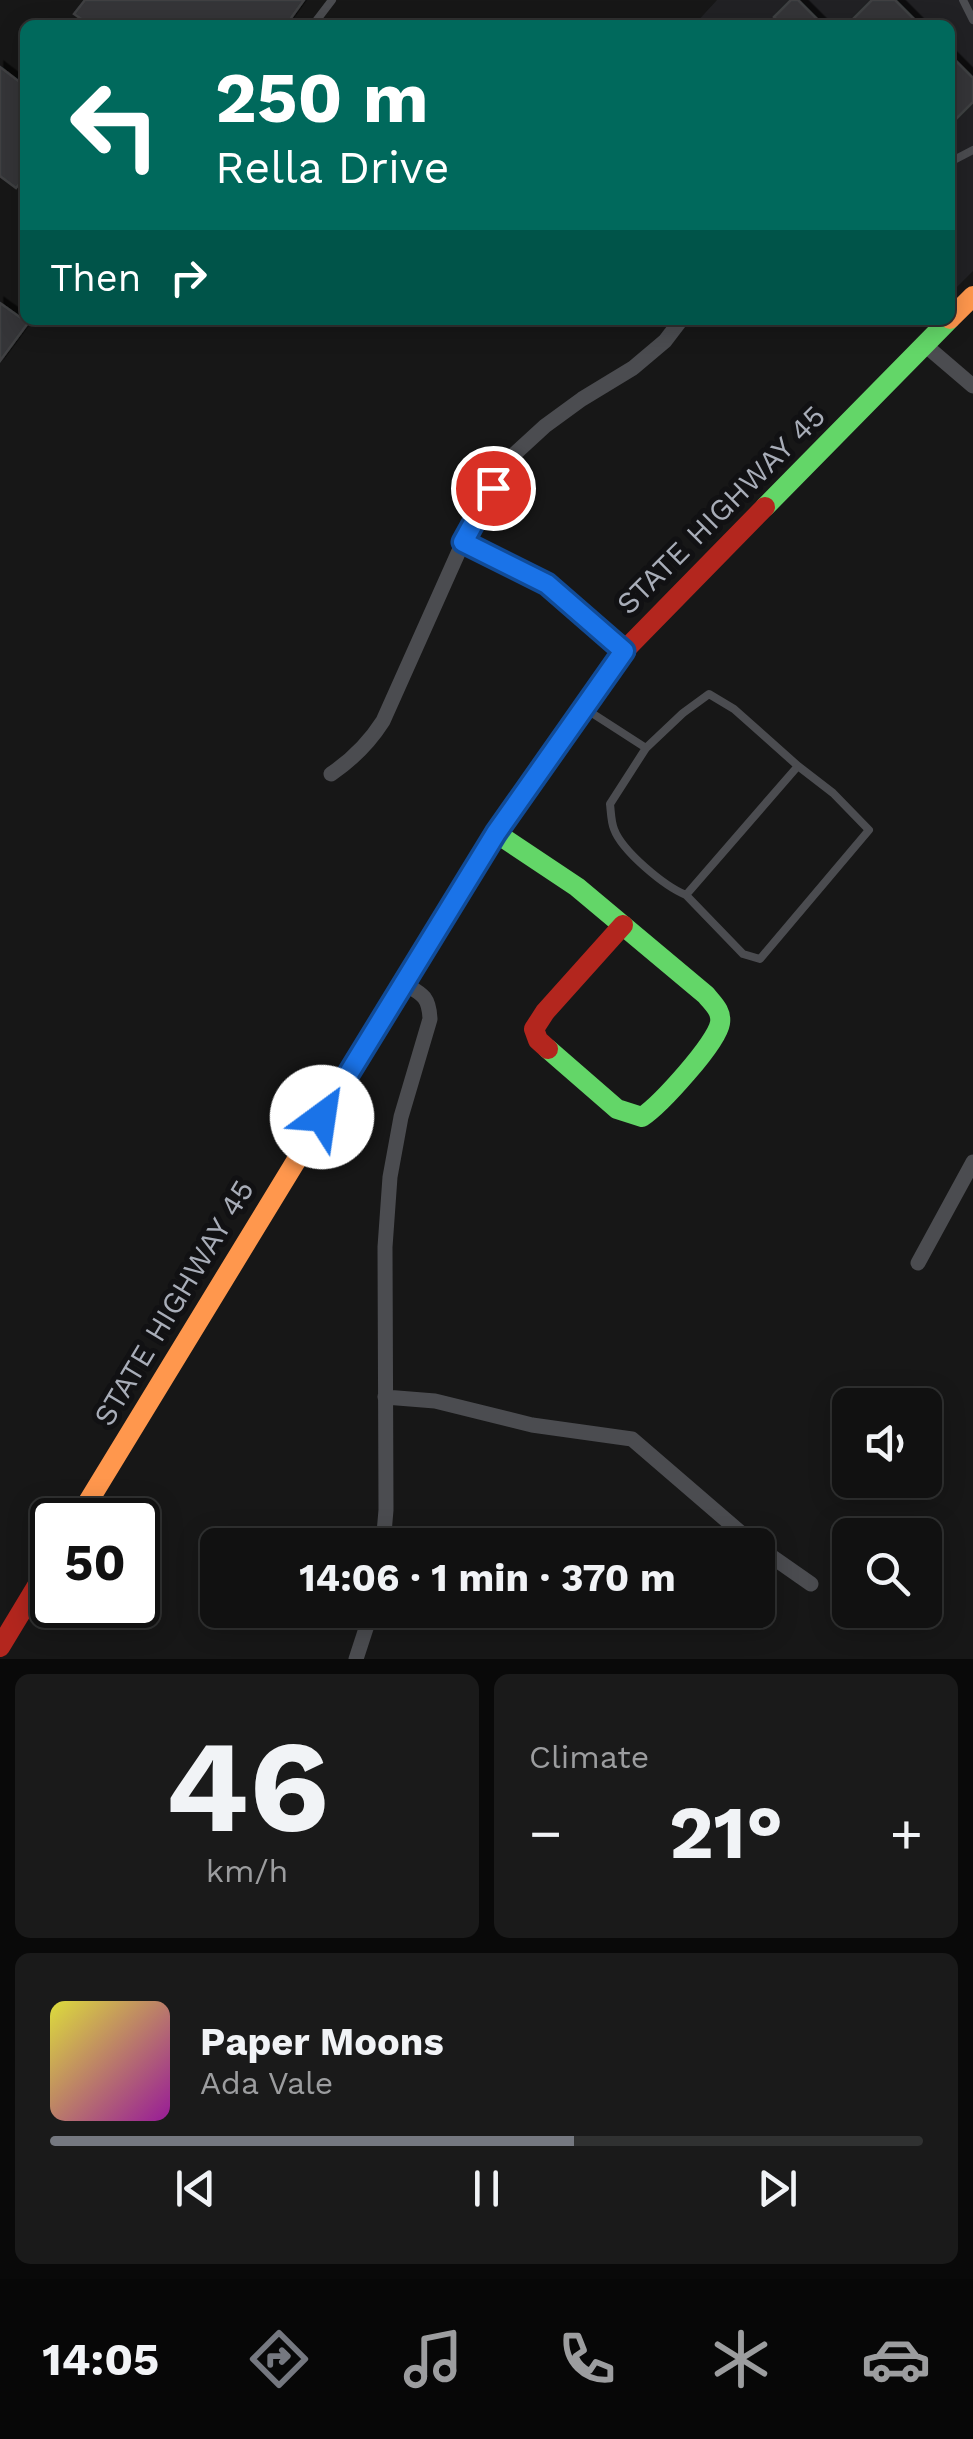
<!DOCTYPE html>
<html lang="en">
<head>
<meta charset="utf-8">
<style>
	body { margin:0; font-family:"Work Sans",sans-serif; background:#1a1a1a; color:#f1f3f6; height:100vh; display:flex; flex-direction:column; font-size:38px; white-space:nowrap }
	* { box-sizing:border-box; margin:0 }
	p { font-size:32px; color:#9c9d9f }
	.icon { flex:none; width:55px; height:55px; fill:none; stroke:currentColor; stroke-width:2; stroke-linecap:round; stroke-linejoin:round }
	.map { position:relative; height:1659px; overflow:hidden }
	.drawer { display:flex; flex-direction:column; gap:15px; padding:15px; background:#090909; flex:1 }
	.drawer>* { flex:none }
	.top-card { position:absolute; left:20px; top:20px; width:935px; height:305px; border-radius:15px; box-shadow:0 5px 25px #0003,0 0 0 2px #303131; background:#00695c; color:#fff; overflow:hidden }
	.tools { position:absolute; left:832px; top:1388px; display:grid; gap:20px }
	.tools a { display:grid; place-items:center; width:110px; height:110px; border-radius:15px; background:#111; box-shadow:0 5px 25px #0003,0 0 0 2px #303131; font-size:50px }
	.speed { position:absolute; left:30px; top:1498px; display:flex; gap:20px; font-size:50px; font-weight:700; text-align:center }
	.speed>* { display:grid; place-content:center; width:130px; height:130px; border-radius:50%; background:#111; box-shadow:0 5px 25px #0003,0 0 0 2px #303131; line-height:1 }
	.speed .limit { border:5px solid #111; border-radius:15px; background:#fff; color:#111 }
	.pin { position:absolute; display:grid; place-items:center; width:85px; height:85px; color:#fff; margin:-42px; border:5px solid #fff; border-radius:50%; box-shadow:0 2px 10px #0007 }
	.me { position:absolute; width:110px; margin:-55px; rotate:31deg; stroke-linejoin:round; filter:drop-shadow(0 0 8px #0008) }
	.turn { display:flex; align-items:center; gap:35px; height:210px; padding:0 30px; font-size:45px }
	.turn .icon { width:130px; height:130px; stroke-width:2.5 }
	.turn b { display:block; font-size:70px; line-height:85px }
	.then { display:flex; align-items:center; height:95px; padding:0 30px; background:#0003; gap:20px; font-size:38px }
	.big { font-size:75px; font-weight:700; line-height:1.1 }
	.drawer .widget { flex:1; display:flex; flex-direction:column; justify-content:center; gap:15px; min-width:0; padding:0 35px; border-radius:15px; background:#1a1a1a }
	.drawer .dial { align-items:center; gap:0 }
	.dial b { font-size:130px; line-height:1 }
	.song { display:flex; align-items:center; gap:30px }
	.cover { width:120px; height:120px; border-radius:15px; background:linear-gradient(135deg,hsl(60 70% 55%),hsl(300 70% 35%)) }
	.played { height:10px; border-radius:5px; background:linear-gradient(90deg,#757880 60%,#303131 60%) }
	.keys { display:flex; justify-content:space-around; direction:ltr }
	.heat { display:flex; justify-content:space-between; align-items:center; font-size:55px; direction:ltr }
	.drawer .tiles { flex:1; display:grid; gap:15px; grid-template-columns:1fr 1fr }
	.widget:last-child { grid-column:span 2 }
	.trip { position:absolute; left:200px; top:1528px; width:575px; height:100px; border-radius:15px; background:#111; box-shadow:0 5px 25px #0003,0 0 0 2px #303131; font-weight:700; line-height:100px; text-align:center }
	.menu { display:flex; height:160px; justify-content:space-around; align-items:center; background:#070707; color:#9c9d9f }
	.menu .icon { width:70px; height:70px }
	.menu .active { color:#757880 }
	.menu b { font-size:45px; color:#f1f3f6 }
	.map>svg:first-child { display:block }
	.built { fill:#212124 }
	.building { fill:#343537; stroke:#3f4043; stroke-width:2.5; filter:url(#shadow) }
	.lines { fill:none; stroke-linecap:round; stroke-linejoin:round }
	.lane { stroke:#4b4c50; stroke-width:8 }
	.street { stroke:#4b4c50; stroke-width:15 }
	.fast { stroke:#63d668; stroke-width:20 }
	.slow { stroke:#ff974d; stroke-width:20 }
	.jam { stroke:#b3261e; stroke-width:20 }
	.route-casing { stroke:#114b97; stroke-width:25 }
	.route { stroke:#1a73e8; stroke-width:18 }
	.labels { text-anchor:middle; stroke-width:10; stroke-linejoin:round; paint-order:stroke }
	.street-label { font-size:30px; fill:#a8adb8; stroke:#111113 }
</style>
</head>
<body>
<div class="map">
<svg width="973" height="1659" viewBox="0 0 973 1659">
	<defs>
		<filter id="shadow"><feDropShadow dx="4.5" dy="-4.5" stdDeviation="0" flood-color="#0009"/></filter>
	</defs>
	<rect width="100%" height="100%" fill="#171717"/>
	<path class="built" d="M 717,0 L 973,0 L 973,271 L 950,294 L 950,25 L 694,25 Z"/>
	<path class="building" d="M 85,0 L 304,0 L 286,25 L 90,25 L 74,14 Z
		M 791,0 L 798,0 L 823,25 L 782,25 L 774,17 Z
		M 872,0 L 895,0 L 920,25 L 847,25 Z
		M 950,55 L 973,78 L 973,102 L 950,125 Z
		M 0,67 L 25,86 L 25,177 L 16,188 L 0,176 Z
		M 0,303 L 28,323 L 0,361 Z"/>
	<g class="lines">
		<path class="lane" d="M 963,0 L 973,20
			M 313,25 L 332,0
			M 950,162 L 973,150
			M 584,708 L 646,748 L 683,713 L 709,694 L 734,709 L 798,766 L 686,895 C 664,886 622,851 614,829 C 611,822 611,812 610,804 L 646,748
			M 686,895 L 743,954 L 760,959 L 869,830 L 833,793 L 798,766"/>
		<path class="street" d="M 925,345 L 973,386
			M 463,542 L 547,584 L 624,651
			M 331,774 C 353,759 369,743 383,721 L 463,542 L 508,460 L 545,426 L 582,399 L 633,368 L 665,341 L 681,320
			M 918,1263 L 973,1162
			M 385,1397 L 435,1401 L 532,1425 L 632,1439 L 755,1545
			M 383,1545 L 386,1510 L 385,1247 L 390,1177 L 401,1117 L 430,1019 C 429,996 422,994 403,983
			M 758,1547 L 811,1584
			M 356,1659 L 372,1610"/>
		<path class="fast" d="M 765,507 L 949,320
			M 496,833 L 577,887 L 706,995 C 713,1004 722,1011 720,1023 C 717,1043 660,1105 642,1117 L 617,1109 L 548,1049"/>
		<path class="slow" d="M 950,319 L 973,296
			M 77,1520 L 379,1025"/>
		<path class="jam" d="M 379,1025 L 496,833 L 624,651 L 765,507
			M 548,1049 L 538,1040 L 534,1029 L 545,1012 L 623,925
			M 0,1647 L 52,1561"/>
	</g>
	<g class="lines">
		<g class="route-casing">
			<path id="route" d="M 322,1117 L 496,833 L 624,651 L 547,584 L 463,542 L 493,488"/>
		</g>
		<use href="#route" class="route"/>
	</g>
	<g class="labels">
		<g class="street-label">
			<text transform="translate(721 510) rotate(-45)" y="10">STATE HIGHWAY 45</text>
			<text transform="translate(174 1303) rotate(-59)" y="10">STATE HIGHWAY 45</text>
		</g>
	</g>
</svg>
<div class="tools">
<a><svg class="icon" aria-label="sound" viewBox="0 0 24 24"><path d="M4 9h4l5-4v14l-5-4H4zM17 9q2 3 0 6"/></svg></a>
<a><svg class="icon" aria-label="search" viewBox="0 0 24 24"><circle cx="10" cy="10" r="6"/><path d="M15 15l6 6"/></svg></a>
</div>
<div class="speed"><div class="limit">50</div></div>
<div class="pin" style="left:493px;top:488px;background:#d93025"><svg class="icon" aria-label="arrive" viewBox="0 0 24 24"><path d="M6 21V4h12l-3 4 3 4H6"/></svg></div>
<svg class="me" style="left:322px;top:1117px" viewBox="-20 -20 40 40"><circle r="19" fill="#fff"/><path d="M0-13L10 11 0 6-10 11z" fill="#1a73e8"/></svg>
<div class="trip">14:06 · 1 min · 370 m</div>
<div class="top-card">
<div class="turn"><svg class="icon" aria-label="left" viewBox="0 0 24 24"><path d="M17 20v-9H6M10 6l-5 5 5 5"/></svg><div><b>250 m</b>Rella Drive</div></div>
<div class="then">Then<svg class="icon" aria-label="right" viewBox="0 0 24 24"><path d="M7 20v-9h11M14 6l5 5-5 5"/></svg></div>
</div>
</div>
<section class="drawer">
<div class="tiles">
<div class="widget dial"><b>46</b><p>km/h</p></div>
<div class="widget"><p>Climate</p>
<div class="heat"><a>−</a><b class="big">21°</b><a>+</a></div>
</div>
<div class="widget">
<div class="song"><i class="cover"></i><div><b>Paper Moons</b><p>Ada Vale</p></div></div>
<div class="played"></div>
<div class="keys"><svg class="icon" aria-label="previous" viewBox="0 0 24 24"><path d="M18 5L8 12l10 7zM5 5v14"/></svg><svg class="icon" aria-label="pause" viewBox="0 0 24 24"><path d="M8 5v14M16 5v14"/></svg><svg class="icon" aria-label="next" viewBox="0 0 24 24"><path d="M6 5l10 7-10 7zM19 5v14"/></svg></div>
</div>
</div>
</section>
<nav class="menu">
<b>14:05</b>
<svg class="icon active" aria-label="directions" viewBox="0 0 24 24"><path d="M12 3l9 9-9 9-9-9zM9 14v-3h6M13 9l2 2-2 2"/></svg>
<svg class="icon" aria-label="music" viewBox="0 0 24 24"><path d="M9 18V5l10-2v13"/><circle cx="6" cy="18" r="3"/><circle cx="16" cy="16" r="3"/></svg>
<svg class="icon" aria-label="phone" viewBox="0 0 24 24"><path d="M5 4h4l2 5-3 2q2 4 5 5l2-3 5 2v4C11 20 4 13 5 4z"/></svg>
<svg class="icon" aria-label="climate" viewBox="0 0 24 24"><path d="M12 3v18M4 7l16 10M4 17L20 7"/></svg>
<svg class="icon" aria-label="car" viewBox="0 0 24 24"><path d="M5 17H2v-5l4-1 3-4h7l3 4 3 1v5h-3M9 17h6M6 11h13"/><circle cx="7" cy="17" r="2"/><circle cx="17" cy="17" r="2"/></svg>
</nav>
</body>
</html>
